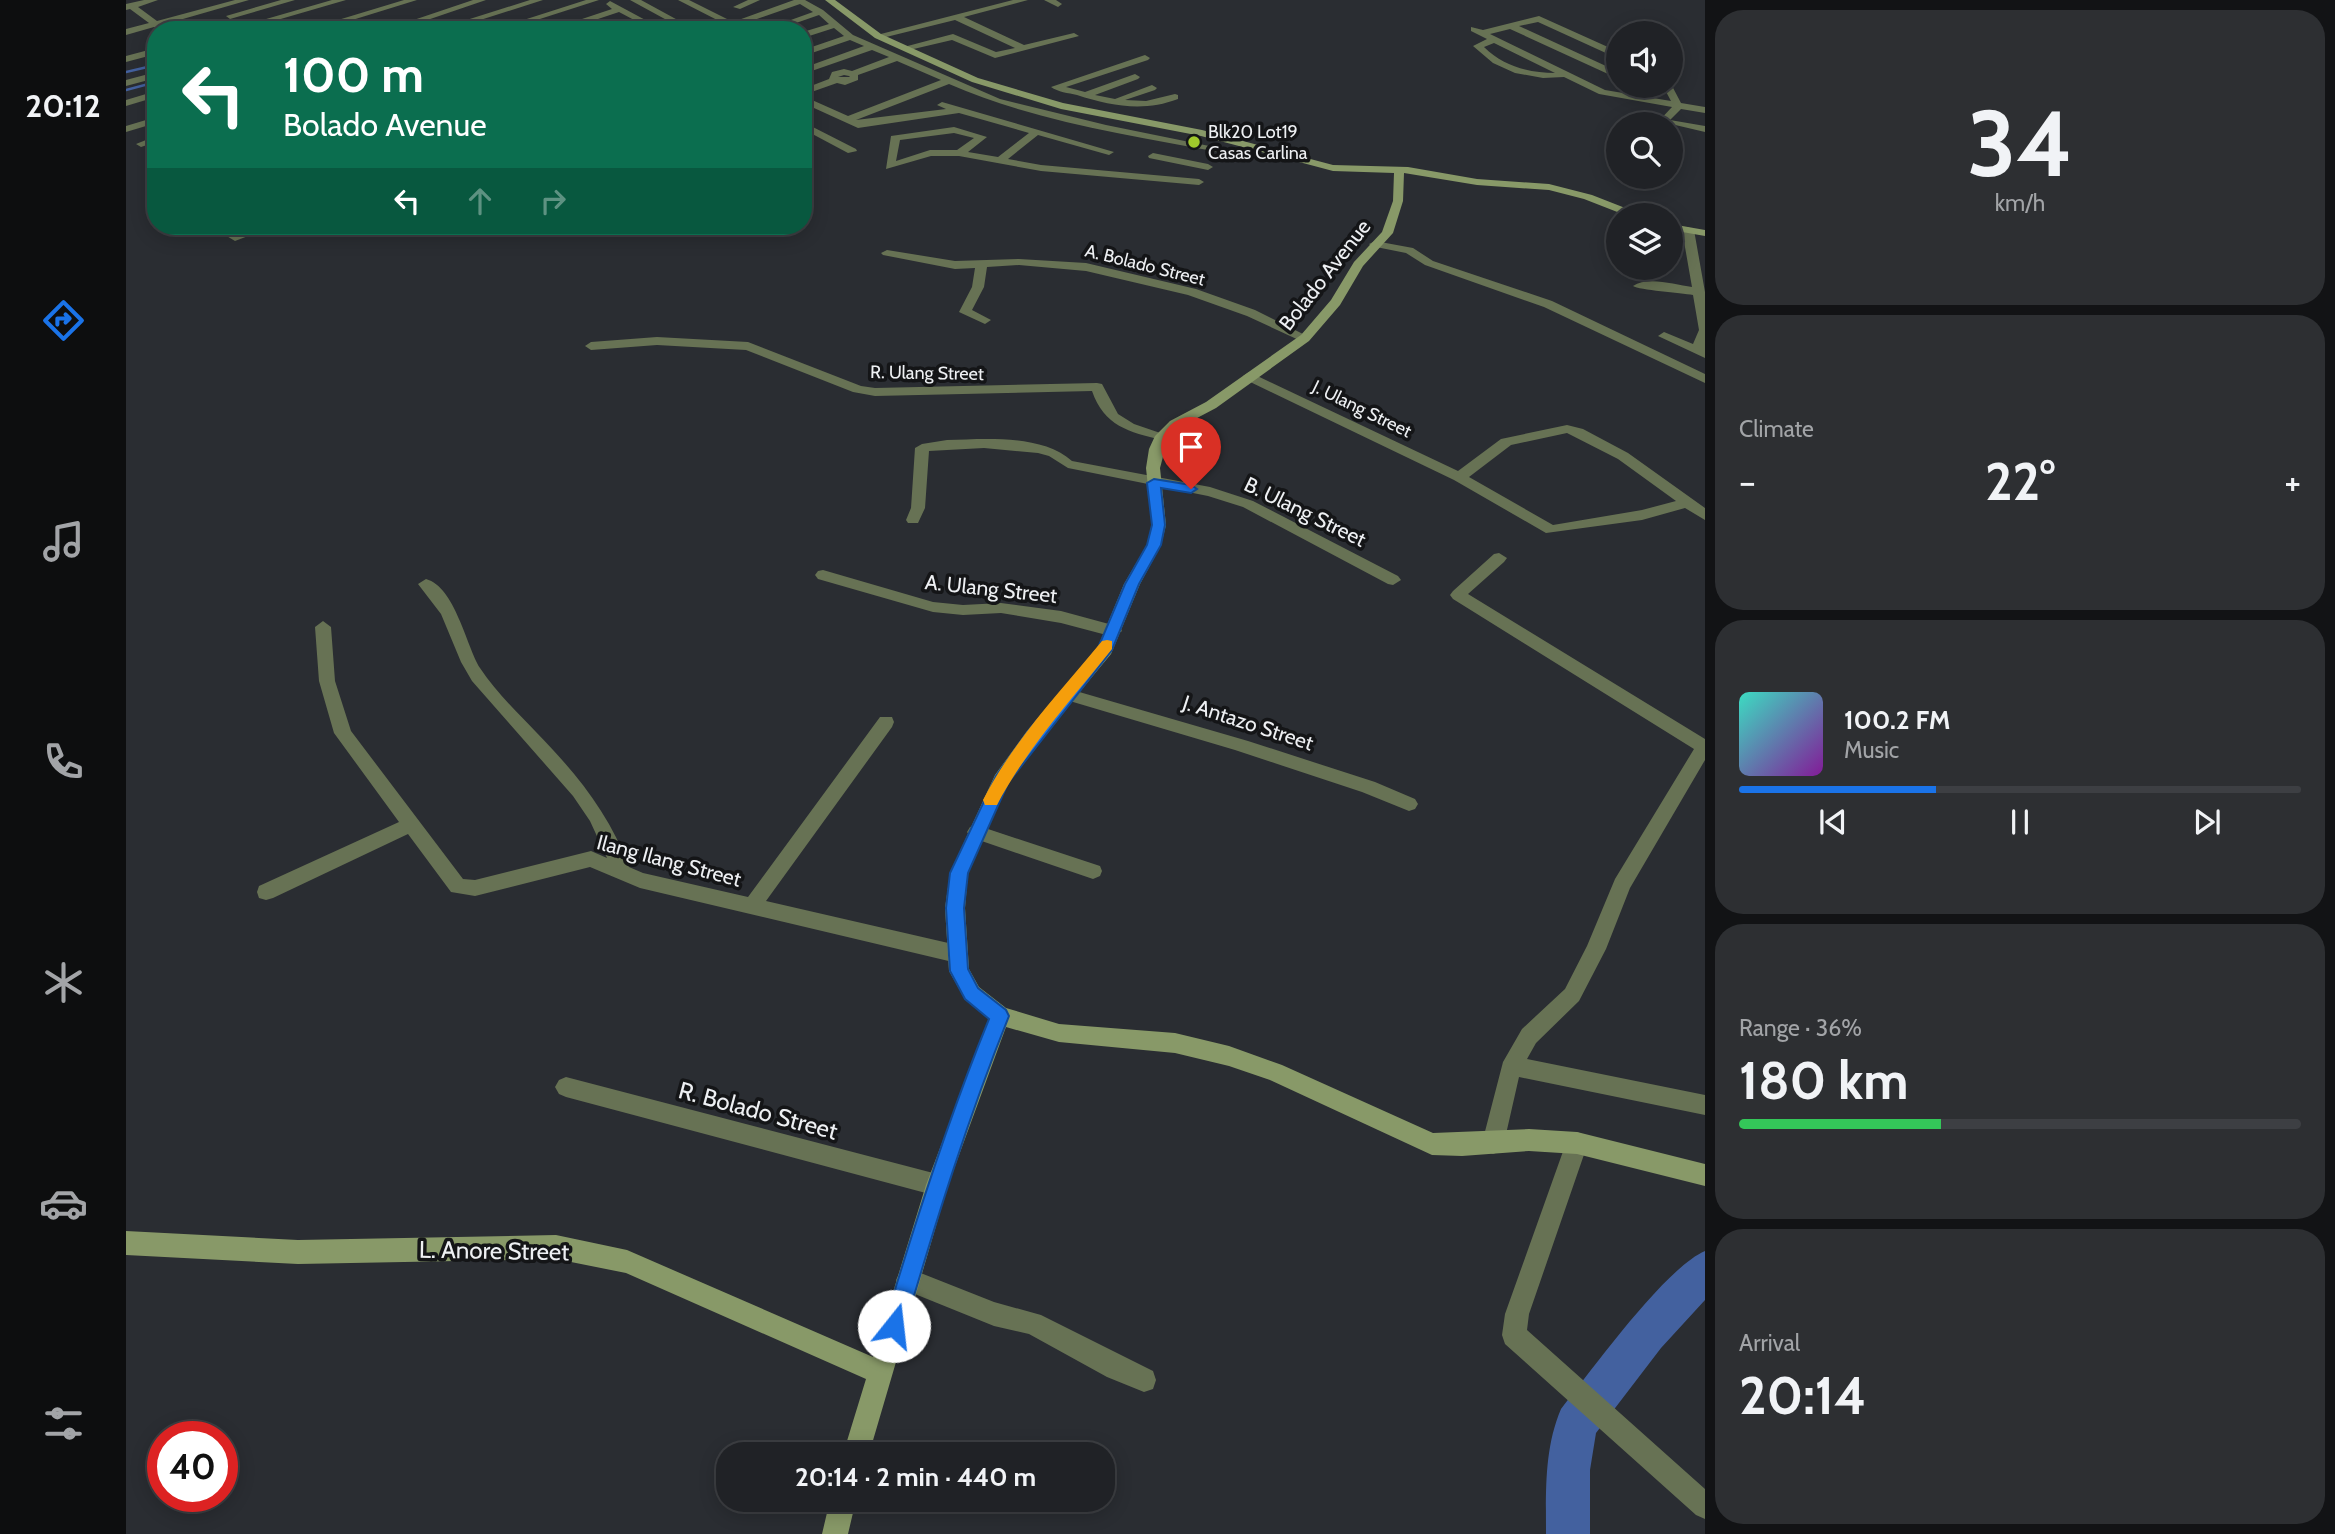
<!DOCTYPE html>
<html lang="en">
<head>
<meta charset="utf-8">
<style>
	body { margin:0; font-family:Cabin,sans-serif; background:#2d2f32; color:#f1f3f6; height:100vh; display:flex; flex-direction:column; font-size:26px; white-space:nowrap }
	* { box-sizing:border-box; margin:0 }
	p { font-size:23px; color:#a2a4a7 }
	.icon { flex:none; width:38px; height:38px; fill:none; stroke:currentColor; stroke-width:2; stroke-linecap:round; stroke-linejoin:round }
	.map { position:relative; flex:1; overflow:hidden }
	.drawer { display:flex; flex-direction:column; gap:10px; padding:10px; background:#121315; width:630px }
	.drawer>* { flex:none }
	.guide { position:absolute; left:21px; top:21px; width:665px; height:214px; border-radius:28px; box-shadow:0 4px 18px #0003,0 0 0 2px #3d3f43; background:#0b6e4f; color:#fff; overflow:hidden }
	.buttons { position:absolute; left:1480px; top:21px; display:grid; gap:14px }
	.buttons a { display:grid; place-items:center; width:77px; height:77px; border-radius:50%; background:#202226; box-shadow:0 4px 18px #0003,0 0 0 2px #3d3f43; font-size:35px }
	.speed { position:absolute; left:21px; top:1421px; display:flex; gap:14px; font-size:35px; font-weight:700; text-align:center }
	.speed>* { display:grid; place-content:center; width:91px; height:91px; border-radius:50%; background:#202226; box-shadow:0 4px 18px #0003,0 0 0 2px #3d3f43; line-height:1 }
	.speed .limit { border:10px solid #d22; background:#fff; color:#111 }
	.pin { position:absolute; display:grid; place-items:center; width:60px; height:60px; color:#fff; margin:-72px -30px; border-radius:50% 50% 50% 0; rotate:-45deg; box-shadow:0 0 7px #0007 }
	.pin .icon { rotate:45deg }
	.me { position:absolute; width:77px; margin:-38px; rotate:16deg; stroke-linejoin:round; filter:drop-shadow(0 0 5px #0008) }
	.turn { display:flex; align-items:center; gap:24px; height:147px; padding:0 21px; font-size:32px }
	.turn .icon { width:91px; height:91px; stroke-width:2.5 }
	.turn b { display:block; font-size:49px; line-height:60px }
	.lanes { display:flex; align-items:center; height:66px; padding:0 21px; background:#0003; justify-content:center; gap:35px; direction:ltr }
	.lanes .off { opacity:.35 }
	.big { font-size:52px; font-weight:700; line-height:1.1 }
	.drawer .tile { flex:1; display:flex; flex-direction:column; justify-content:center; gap:10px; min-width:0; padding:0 24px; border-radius:28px; background:#2d2f32 }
	.drawer .dial { align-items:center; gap:0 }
	.dial b { font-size:91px; line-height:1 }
	.song { display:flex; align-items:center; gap:21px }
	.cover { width:84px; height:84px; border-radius:10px; background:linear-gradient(135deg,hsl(170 70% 55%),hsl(290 70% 35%)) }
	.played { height:7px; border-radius:4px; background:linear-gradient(90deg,#1a73e8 35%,#3d3f43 35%) }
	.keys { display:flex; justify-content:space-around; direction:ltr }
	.heat { display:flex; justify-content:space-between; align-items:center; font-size:38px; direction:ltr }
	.charge { height:10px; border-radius:5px; background:linear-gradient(90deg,#34c759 36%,#3d3f43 0) }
	.trip { position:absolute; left:590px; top:1442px; width:399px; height:70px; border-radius:28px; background:#202226; box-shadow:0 4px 18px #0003,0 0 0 2px #3d3f43; font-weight:700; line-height:70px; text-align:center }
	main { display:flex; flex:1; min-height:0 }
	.tab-bar { display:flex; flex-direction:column; width:126px; justify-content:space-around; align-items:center; background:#0d0e0f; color:#a2a4a7 }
	.tab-bar .icon { width:49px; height:49px }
	.tab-bar .active { color:#1a73e8 }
	.tab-bar b { font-size:32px; color:#f1f3f6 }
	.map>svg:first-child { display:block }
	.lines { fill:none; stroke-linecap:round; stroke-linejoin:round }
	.stream { stroke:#43619f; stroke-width:2.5 }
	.river { fill:#43619f; fill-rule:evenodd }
	.street { fill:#677254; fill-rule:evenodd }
	.secondary { fill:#889968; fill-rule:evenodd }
	.route { fill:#1a73e8; stroke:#114b97; stroke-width:2 }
	.slow { fill:#f59e0b }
	.poi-dot { fill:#a0c92c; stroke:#141517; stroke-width:2.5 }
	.labels { text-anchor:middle; stroke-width:7; stroke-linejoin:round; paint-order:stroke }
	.far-poi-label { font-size:18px; fill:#eef0f3; stroke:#141517; text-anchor:start }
	.far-street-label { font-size:18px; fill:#eef0f3; stroke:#141517 }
	.street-label { font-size:21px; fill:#eef0f3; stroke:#141517 }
	.near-street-label { font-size:24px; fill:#eef0f3; stroke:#141517 }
</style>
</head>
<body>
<main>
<nav class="tab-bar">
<b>20:12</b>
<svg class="icon active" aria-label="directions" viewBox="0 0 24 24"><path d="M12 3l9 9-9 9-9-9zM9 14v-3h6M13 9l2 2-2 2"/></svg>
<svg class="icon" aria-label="music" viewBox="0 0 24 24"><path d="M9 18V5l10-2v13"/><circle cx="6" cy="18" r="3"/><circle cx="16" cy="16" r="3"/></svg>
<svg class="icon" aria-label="phone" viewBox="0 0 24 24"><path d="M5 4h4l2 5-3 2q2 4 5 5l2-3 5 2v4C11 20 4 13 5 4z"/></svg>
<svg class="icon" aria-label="climate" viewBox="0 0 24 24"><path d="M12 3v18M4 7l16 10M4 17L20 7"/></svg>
<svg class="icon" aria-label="car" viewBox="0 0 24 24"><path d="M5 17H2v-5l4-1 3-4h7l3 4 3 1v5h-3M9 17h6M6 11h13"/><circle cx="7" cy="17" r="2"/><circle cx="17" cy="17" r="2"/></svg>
<svg class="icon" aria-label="filters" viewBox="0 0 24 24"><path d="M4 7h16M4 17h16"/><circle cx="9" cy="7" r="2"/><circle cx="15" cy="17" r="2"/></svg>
</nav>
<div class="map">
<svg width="1579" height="1534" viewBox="0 0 1579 1534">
	<rect width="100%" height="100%" fill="#2a2d32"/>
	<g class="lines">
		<path class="stream" d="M 0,72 L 30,65
			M 0,90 L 30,82"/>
		<path class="river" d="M 1579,1251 L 1579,1300 L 1535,1348 L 1470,1433 L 1464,1470 L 1464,1534 L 1420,1534 C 1420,1492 1418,1449 1435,1409 C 1465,1371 1539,1268 1579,1251 Z"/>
		<path class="street" d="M 18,0 L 32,0 L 12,7 L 31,21 L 109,0 L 123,0 L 36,25 L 40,30 L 28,27 L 0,35 L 0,29 L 23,23 L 4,9 L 0,10 L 0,4 Z
			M 155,0 L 169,0 L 104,19 L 100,16 Z
			M 206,0 L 220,0 L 117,30 L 102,30 Z
			M 278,0 L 291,0 L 194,30 L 179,30 Z
			M 347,0 L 360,0 L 272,30 L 258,30 Z
			M 404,0 L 417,0 L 323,30 L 309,30 Z
			M 460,0 L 473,0 L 380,30 L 366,30 Z
			M 504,0 L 515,0 L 570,30 L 559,30 Z
			M 552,0 L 563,0 L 607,22 L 668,0 L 679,0 L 697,10 L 727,35 L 874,99 L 980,125 L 1098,149 L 1093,152 C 1002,135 908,121 823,84 L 730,120 L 820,109 L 811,105 L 816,102 L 988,152 L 983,155 L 912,135 L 882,159 L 915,165 L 1073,179 L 1078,182 L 1073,185 L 915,171 L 833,156 L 805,156 L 760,169 L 765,136 L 828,127 L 861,137 L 842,152 L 872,157 L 903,133 L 833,113 L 732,128 L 677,103 L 677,96 L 722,116 L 815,80 L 771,61 L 732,75 L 732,80 L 719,85 L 711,83 L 677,95 L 677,89 L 703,79 L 706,72 L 718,69 L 726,71 L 763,57 L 746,50 L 677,74 L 677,68 L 738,46 L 724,40 L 677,56 L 677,50 L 718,36 L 708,28 L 677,38 L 677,32 L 703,24 L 693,15 L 650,30 L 637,30 L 687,12 L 674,4 L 614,25 L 616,30 L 587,30 L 599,24 ZM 718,75 L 723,76 L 724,77 L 712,77 ZM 828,133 L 848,138 L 831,150 L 804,150 L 770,161 L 774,140 Z
			M 622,0 L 634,0 L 614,9 L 607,7 Z
			M 887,0 L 902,0 L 838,17 L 898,45 L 948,33 L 953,36 L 869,58 L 826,40 L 779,51 L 774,48 L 827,34 L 870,52 L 889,48 L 829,20 L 752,39 L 747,36 Z
			M 918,0 L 930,0 L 936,4 L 932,7 Z
			M 484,1 L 538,30 L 527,30 L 493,12 L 469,20 L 484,30 L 473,30 L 460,22 L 437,30 L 423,30 L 486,9 L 480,4 Z
			M 1413,16 L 1493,52 L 1493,59 L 1412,22 L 1393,26 L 1493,72 L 1493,79 L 1384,29 L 1364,34 L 1479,90 L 1545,101 L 1537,86 L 1545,84 L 1555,103 L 1579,107 L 1579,113 L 1555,109 L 1544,120 L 1579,126 L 1579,132 L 1545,124 L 1530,124 L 1546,107 L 1473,94 L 1438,77 L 1417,78 L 1389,73 L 1367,63 L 1347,46 L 1361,39 L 1345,31 L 1345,27 L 1357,30 ZM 1368,43 L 1429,73 C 1403,73 1377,66 1358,47 Z
			M 30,48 L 30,54 L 0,62 L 0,56 Z
			M 1019,55 L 1024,58 L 1022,60 L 940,87 L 959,92 L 1009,74 L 1014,77 L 1012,79 L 969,95 L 989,99 L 1026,85 L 1031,88 L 1029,90 L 999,100 L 1020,101 L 1049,94 L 1052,95 L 1052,99 C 1018,112 985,106 951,95 C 942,93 932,92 925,87 Z
			M 30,72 L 30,78 L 0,86 L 0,80 Z
			M 30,91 L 30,97 L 0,106 L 0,100 Z
			M 30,117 L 30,123 L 0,132 L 0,126 Z
			M 677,122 L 730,149 L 731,151 L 722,153 L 677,129 Z
			M 30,136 L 30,142 L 15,147 L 10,144 Z
			M 677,151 L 687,155 L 687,159 L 677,158 Z
			M 1027,153 L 1082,164 L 1087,167 L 1082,170 L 1023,158 L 1022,156 Z
			M 84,226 L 97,226 L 110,234 L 132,226 L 148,226 L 109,241 Z
			M 225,226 L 256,226 L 243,232 Z
			M 1562,227 L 1568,230 L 1579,292 L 1579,358 L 1532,336 L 1538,332 L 1567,344 L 1573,330 L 1567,295 C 1555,293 1513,290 1507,286 C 1522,276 1549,285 1566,287 L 1556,230 Z
			M 1249,241 L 1287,248 L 1307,261 L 1426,301 L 1579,374 L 1579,383 L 1418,307 L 1299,265 L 1280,253 L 1245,246 L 1243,244 Z
			M 761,250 L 829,261 L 893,259 L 960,263 L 1070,289 L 1129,310 L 1185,338 L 1175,341 L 1121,316 L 1062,295 L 960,271 L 893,265 L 861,267 L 858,287 L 846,310 L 865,320 L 859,324 L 833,312 L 846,287 L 849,268 L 829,269 L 757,255 L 755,253 Z
			M 531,337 L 622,342 L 735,386 L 749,388 L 971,383 L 976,384 L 992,414 L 1008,424 L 1043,436 L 1036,440 C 1003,432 978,426 966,391 L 749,396 L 727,392 L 620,350 L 531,345 L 465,350 L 459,346 L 465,342 Z
			M 1123,372 L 1332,471 L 1375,439 L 1441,425 L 1457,429 L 1502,453 L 1579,508 L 1579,520 L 1559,508 L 1516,520 L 1420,533 L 1328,480 L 1118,379 L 1117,376 ZM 1441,433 L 1492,459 L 1550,501 L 1516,510 L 1427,525 L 1343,477 L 1385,445 Z
			M 821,440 C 860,439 915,434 946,461 L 1084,487 L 1127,501 L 1272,576 L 1275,580 L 1267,585 L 1262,584 L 1117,507 L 1082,496 L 942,468 L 923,456 L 912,453 L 858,448 L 803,451 L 799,508 L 792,523 L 782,523 L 780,520 L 785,508 L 789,448 L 796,444 Z
			M 1373,553 L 1381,558 L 1378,562 L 1342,594 L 1579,739 L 1579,760 L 1504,888 L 1480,949 L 1453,1001 L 1410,1043 L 1401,1059 L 1579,1095 L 1579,1115 L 1393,1077 L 1378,1143 L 1375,1151 L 1367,1154 L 1359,1151 L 1356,1143 L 1377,1062 L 1396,1029 L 1439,989 L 1461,946 L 1489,879 L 1568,749 L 1327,599 L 1324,595 L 1327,591 L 1368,554 Z
			M 697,570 L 807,602 L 837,605 L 875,603 L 935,611 L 994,627 L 996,631 L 988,637 L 935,623 L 875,613 L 837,615 L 807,612 L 692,579 L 689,575 L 692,571 Z
			M 300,579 C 329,587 340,645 354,668 C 369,691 391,712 410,732 C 450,773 483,813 503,867 L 517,873 L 622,897 L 754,717 L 766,717 L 768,722 L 766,727 L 640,901 L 831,945 L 838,948 L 841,954 L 838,960 L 831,963 L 514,888 L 464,867 L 349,896 L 325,892 L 282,834 L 147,898 L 140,900 L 133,898 L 131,892 L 133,886 L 273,822 L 208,733 L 193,681 L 189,627 L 197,621 L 205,627 L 209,681 L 225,731 L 337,879 L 349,880 L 465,851 L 481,858 L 464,821 L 447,796 L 346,681 L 335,662 L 315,614 L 292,584 Z
			M 943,689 L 1122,741 L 1249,782 L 1289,799 L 1292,804 L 1289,809 L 1283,811 L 1236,792 L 1109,750 L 937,699 L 935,695 Z
			M 850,825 L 974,866 L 976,871 L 974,876 L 967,879 L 844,837 L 841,832 L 844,827 Z
			M 440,1077 L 811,1174 L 819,1177 L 822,1185 L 819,1193 L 811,1196 L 440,1097 L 433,1094 L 429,1087 L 433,1080 Z
			M 1451,1132 L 1459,1135 L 1462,1143 L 1403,1314 L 1401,1330 L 1579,1489 L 1579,1519 L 1570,1515 L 1379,1344 L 1376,1335 L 1379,1314 L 1440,1143 L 1443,1135 Z
			M 782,1268 L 868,1302 L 915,1315 L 1027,1371 L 1030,1380 L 1027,1389 L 1018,1392 L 981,1377 L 903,1334 L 868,1326 L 774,1288 L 770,1280 L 774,1272 Z"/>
		<path class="secondary" d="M 699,0 L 709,0 L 755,34 L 852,78 L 937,103 L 1076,130 L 1207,165 L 1282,167 L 1351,179 L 1423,184 L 1466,195 L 1512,213 L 1513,215 L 1499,215 L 1458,199 L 1423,190 L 1351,185 L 1278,173 L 1277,201 L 1267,233 L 1237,266 L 1214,305 L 1183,341 L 1090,408 L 1054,427 L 1042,438 L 1034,468 L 1040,525 L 1035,545 L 1014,584 L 985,654 L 913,741 L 882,783 L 842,873 L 839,908 L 843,969 L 853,987 L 880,1008 L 933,1024 L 1049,1033 L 1103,1046 L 1156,1065 L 1307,1133 L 1403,1129 L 1451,1132 L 1579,1164 L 1579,1186 L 1451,1154 L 1403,1151 L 1336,1156 L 1306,1155 L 1144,1080 L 1103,1066 L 1049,1053 L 933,1042 L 880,1027 L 822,1185 L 743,1454 L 717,1454 L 740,1379 L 500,1273 L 430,1259 L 172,1264 L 0,1255 L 0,1231 L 172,1240 L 430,1235 L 501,1250 L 747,1357 L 800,1185 L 863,1019 L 839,999 L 823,971 L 819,908 L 824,873 L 869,775 L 901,731 L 972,647 L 998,584 L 1021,545 L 1026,525 L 1020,468 L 1023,449 L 1029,436 L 1044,421 L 1080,402 L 1175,335 L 1205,300 L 1228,262 L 1256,232 L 1267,201 L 1268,173 L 1207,171 L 1075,136 L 935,109 L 846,82 L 749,38 Z
			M 1545,224 L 1579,230 L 1579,236 L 1545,230 Z
			M 704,1500 L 730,1500 L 722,1534 L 696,1534 Z"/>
	</g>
	<path class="route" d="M 1028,479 L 1065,485 L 1071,489 L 1065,493 L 1035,488 L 1039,525 L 1035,545 L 1013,584 L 986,650 L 882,783 L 842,873 L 838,908 L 842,969 L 852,988 L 880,1010 L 883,1016 C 842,1118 810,1221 779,1326 L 776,1334 L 768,1337 L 761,1334 L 758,1326 C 789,1222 822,1119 863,1019 L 839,999 L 824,971 L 820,908 L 824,873 L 870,776 L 902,731 L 972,648 L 999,584 L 1021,545 L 1026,525 L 1021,483 Z"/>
	<path class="slow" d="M 981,640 L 986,641 L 986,649 C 946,699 901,748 871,805 L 859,805 L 857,800 C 887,741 934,692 976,641 Z"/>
	<circle class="poi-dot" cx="1068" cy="142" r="7"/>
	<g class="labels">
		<g class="far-poi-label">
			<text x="1082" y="138">Blk20 Lot19<tspan x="1082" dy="21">Casas Carlina</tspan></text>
		</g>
		<g class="far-street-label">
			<text transform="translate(1019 265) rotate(14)" y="6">A. Bolado Street</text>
			<text transform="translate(801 373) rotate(1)" y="6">R. Ulang Street</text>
			<text transform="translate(1236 409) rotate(26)" y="6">J. Ulang Street</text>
		</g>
		<g class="street-label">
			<text transform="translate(1199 275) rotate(-52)" y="7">Bolado Avenue</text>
			<text transform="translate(1179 512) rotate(26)" y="7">B. Ulang Street</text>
			<text transform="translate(865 589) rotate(6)" y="7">A. Ulang Street</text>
			<text transform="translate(1122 723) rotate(18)" y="7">J. Antazo Street</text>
			<text transform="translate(543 861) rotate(15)" y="7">Ilang Ilang Street</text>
		</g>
		<g class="near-street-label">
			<text transform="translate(632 1111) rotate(15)" y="8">R. Bolado Street</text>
			<text transform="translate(368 1251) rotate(1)" y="8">L. Anore Street</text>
		</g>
	</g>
</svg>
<div class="buttons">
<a><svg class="icon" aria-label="sound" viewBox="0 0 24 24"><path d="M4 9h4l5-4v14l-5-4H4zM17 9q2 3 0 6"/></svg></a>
<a><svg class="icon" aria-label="search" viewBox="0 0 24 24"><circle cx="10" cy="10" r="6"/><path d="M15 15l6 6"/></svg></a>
<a><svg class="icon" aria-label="layers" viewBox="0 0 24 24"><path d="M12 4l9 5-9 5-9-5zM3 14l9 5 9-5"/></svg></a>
</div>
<div class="speed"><div class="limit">40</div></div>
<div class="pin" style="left:1065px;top:489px;background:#d93025"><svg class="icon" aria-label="arrive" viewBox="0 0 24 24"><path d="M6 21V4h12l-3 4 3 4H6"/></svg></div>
<svg class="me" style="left:768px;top:1326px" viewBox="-20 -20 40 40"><circle r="19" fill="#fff"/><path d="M0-13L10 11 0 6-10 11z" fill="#1a73e8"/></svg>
<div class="trip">20:14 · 2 min · 440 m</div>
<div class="guide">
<div class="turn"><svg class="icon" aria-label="left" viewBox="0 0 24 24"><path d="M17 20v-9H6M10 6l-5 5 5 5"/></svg><div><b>100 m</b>Bolado Avenue</div></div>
<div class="lanes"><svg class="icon" aria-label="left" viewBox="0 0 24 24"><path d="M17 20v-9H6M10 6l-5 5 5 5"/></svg><svg class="icon off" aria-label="ahead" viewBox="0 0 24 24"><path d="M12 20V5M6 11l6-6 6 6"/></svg><svg class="icon off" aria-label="right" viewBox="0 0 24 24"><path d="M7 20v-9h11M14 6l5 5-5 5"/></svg></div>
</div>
</div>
<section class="drawer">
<div class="tile dial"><b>34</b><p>km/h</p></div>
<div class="tile"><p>Climate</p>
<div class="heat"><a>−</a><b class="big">22°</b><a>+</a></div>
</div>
<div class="tile">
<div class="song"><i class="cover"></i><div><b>100.2 FM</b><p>Music</p></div></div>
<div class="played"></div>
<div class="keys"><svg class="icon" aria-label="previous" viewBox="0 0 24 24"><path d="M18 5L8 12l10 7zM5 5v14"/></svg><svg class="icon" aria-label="pause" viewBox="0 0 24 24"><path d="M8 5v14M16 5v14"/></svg><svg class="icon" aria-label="next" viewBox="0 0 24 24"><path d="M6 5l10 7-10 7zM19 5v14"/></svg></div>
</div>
<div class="tile"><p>Range · 36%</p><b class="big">180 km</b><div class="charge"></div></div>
<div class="tile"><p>Arrival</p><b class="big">20:14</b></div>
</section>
</main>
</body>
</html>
